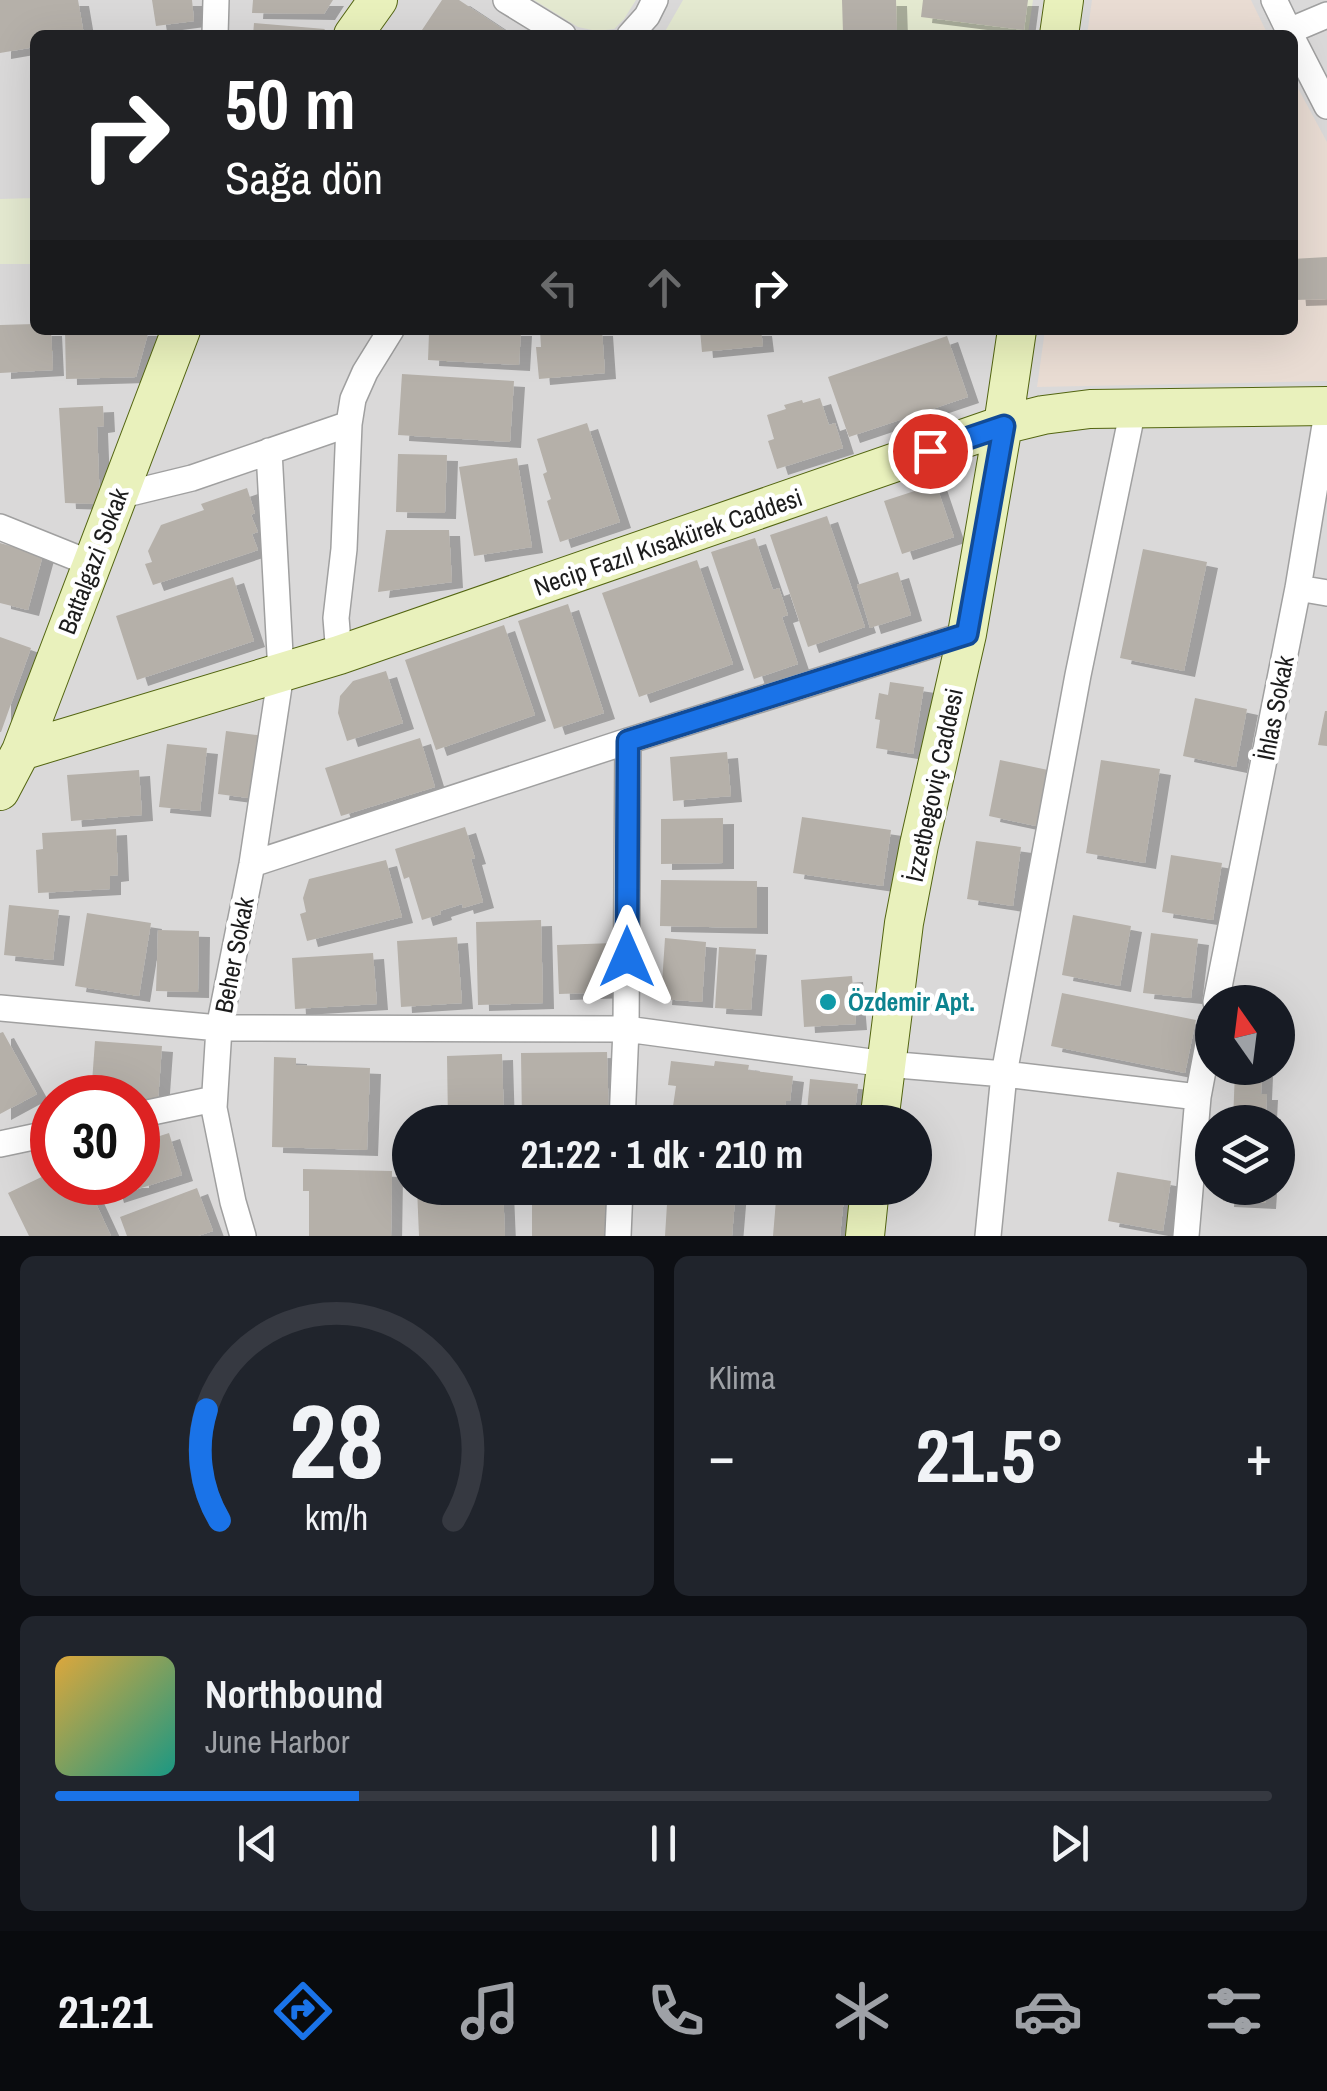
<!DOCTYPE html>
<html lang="tr">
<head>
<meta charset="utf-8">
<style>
	body { margin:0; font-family:"Archivo Narrow",sans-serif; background:#20242c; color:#f1f3f6; height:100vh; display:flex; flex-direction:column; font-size:38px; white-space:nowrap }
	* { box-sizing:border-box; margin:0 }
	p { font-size:32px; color:#9ea1a6 }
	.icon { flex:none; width:55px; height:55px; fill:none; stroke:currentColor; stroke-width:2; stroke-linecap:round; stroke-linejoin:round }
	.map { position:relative; height:1236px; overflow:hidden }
	.side { display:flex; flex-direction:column; gap:20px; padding:20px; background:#0d0f14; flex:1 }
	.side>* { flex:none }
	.banner { position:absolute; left:30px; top:30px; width:1268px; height:305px; border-radius:15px; box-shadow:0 10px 40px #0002; background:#202124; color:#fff; overflow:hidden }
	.needle { width:65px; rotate:346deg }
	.tools { position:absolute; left:1195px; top:985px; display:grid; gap:20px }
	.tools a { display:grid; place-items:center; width:100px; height:100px; border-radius:50%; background:#171b24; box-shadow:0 10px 40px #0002; font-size:50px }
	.speed { position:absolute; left:30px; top:1075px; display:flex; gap:20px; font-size:50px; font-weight:700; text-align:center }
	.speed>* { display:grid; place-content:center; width:130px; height:130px; border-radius:50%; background:#171b24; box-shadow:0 10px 40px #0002; line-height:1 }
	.speed .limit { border:15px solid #d22; background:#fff; color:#111 }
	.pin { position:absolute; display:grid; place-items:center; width:85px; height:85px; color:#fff; margin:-42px; border:5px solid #fff; border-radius:50%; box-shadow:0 2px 10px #0007 }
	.me { position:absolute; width:110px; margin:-55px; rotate:0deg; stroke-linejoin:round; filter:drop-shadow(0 0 8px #0008) }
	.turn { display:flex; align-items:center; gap:35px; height:210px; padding:0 30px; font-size:45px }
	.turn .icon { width:130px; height:130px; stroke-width:2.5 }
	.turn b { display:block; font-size:70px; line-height:85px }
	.lanes { display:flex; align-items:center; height:95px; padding:0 30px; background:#0003; justify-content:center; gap:50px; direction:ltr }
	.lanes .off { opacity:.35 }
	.big { font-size:75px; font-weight:700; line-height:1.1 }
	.side .tile { flex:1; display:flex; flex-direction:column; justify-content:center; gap:15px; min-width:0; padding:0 35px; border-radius:15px; background:#20242c }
	.side .dial { align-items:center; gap:0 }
	.dial svg { height:260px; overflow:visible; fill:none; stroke:#363941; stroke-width:7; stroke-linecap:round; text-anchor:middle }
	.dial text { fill:#f1f3f6; stroke:none }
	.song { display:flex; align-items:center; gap:30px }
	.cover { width:120px; height:120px; border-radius:15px; background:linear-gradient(135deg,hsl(40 70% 55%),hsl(170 70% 35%)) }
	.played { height:10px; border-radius:5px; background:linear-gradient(90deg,#1a73e8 25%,#363941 25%) }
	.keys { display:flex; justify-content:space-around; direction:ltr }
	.heat { display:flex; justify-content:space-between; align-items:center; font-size:55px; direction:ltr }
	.side .tiles { flex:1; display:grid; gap:20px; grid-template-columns:1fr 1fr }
	.tile:last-child { grid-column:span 2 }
	.trip { position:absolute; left:392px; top:1105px; width:540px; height:100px; border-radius:50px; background:#171b24; box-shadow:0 10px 40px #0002; font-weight:700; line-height:100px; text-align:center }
	.dock { display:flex; height:160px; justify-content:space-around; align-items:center; background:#090b0e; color:#9ea1a6 }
	.dock .icon { width:70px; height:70px }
	.dock .selected { color:#1a73e8 }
	.dock b { font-size:45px; color:#f1f3f6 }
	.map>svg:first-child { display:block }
	.residential { fill:#dad9d9; fill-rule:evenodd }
	.military { fill:#e9dcd3 }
	.farmland { fill:#e4e9d0 }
	.building { fill:#b5b0a9; filter:url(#shadow) }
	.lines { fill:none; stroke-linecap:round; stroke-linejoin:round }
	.street-casing { stroke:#a0a0a0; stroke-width:28 }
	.secondary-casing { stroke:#536511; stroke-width:40 }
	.street { stroke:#fff; stroke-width:25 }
	.secondary { stroke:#e9f1bc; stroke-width:38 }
	.route-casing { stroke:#114b97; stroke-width:25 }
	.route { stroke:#1a73e8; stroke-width:18 }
	.culture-dot { fill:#0f9aa8; stroke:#fff; stroke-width:4 }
	.labels { text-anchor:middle; stroke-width:9; stroke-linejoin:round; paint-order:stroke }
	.street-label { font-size:25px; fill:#1c1c1c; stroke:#fff }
	.culture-label { font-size:25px; font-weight:bold; fill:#0d838f; stroke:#fff; text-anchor:start }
</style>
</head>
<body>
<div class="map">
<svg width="1327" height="1236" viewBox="0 0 1327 1236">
	<defs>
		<filter id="shadow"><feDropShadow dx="11" dy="6" stdDeviation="0" flood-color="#0004"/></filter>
	</defs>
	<rect width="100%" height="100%" fill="#eceae3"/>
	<path class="residential" d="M 0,0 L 1327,0 L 1327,1236 L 0,1236 ZM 35,35 L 1292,35 L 1292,330 L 35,330 ZM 1212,1002 L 1278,1002 L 1278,1068 L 1212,1068 ZM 52,1098 L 138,1098 L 138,1182 L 52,1182 ZM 410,1122 L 915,1122 L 915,1188 L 410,1188 ZM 1212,1122 L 1278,1122 L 1278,1188 L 1212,1188 Z"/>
	<path class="military" d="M 1092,0 L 1251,0 L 1268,35 L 1087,35 Z
		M 1293,79 L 1327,142 L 1327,381 L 1037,387 L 1045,330 L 1292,330 Z"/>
	<path class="farmland" d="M 534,0 L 636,0 L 624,19 L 614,29 L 597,31 L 578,27 Z
		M 683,0 L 1033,0 L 1028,33 L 663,35 Z
		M 35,198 L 35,264 L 0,264 L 0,199 Z"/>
	<path class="building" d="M 0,0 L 78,0 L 84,35 L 35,35 L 35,47 L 0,53 Z
		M 152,0 L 192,0 L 194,21 L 156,26 Z
		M 253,0 L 333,0 L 324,14 L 252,13 Z
		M 442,0 L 459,0 L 512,35 L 428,35 L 422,30 Z
		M 842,0 L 896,0 L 897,31 L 843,33 Z
		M 923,0 L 1028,0 L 1024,30 L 921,17 Z
		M 254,23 L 325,29 L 321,35 L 253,35 Z
		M 1327,257 L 1327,299 L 1295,300 L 1292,259 Z
		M 35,324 L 35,330 L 51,330 L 53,370 L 0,373 L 0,325 Z
		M 65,330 L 149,330 L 136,377 L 66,379 Z
		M 433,330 L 521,330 L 519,365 L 428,360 L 429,333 L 433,333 Z
		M 540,330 L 602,330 L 605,373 L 539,379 L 536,347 L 541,347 Z
		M 700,330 L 761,330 L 763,346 L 702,352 Z
		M 947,336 L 968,397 L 849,437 L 828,377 Z
		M 402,374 L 514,381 L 510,442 L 398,435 Z
		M 820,398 L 829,425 L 835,423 L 843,448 L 777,469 L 768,441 L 774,439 L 767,415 L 786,409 L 784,405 L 802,400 L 803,403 Z
		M 103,406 L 104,426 L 97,427 L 100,504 L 65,503 L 59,408 Z
		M 587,423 L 620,522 L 560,542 L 547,501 L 551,499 L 543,474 L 547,472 L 537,439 Z
		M 398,454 L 447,455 L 445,513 L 396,512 Z
		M 517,458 L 532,547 L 474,556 L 459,467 Z
		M 936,484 L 954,537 L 902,554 L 884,501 Z
		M 247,488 L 255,513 L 251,515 L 258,532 L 252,534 L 258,550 L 153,585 L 145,564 L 152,562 L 148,551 L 161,525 L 204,510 L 201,504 Z
		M 827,516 L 865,627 L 808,647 L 770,535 Z
		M 386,530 L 449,530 L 452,582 L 378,592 Z
		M 755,538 L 773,590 L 779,588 L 788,615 L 782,617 L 798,664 L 754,679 L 711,552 Z
		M 0,543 L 43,555 L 28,610 L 0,603 Z
		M 1143,549 L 1207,562 L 1184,671 L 1120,658 Z
		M 697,560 L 733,664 L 639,697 L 602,593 Z
		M 898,572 L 911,615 L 870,628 L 857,585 Z
		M 233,577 L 254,641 L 137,680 L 116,616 Z
		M 568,604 L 604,713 L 554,729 L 518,621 Z
		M 504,625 L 535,715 L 436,750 L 405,660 Z
		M 0,637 L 31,648 L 1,732 L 0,732 Z
		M 386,671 L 403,723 L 347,741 L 338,713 L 340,696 L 353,681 Z
		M 890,682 L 924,687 L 913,754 L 876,748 L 880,720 L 875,719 L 879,693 L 888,695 Z
		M 1195,698 L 1247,709 L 1236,767 L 1183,756 Z
		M 1325,711 L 1327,711 L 1327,746 L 1318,745 Z
		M 226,731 L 264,736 L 256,799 L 218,794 Z
		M 420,738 L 435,787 L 341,816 L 325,768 Z
		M 167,744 L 207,748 L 200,811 L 159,807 Z
		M 727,752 L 731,796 L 673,801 L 670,757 Z
		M 1000,760 L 1048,770 L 1036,826 L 989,816 Z
		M 1101,760 L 1160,769 L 1145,863 L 1086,853 Z
		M 139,770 L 142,815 L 71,821 L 67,775 Z
		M 802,817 L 891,830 L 883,886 L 793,873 Z
		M 723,818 L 723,863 L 661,864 L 661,819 Z
		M 465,827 L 475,858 L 471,859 L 483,902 L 463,908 L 462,904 L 440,911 L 441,914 L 422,920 L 409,877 L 404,879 L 395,849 Z
		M 116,829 L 118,875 L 110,876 L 110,889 L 38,893 L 36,850 L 43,849 L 42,833 Z
		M 976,841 L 1021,847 L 1013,906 L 967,899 Z
		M 1171,855 L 1222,863 L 1213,920 L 1162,912 Z
		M 386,860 L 402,917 L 307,941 L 300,914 L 306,912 L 303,898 L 309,879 Z
		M 661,880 L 757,881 L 757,928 L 660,926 Z
		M 9,905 L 59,910 L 53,960 L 4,955 Z
		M 87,913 L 151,923 L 139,996 L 75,986 Z
		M 1073,915 L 1131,926 L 1120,986 L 1062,975 Z
		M 541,920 L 543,1003 L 478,1005 L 476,922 Z
		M 158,930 L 199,931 L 198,992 L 156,991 Z
		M 1151,933 L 1198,939 L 1191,998 L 1143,993 Z
		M 457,937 L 462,1003 L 401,1007 L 397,941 Z
		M 665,938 L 706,942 L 702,1002 L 661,999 Z
		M 614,943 L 616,992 L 559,994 L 557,945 Z
		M 719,947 L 756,949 L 751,1010 L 715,1008 Z
		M 373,953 L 377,1004 L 295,1009 L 292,958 Z
		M 852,976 L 856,1024 L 804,1027 L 801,980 Z
		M 1062,993 L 1196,1020 L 1185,1073 L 1051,1046 Z
		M 3,1032 L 37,1094 L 0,1114 L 0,1033 Z
		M 95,1041 L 162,1046 L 158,1101 L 138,1100 L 138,1098 L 91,1096 Z
		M 607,1052 L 609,1122 L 522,1122 L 521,1053 Z
		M 502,1054 L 504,1122 L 448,1122 L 447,1056 Z
		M 274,1057 L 296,1058 L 296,1065 L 370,1068 L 367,1150 L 272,1147 Z
		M 671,1061 L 714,1066 L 715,1061 L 749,1065 L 748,1070 L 793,1076 L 790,1101 L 786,1101 L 783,1122 L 752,1122 L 672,1113 L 676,1086 L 668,1085 Z
		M 1235,1070 L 1262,1071 L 1261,1094 L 1267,1094 L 1266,1113 L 1270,1113 L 1270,1122 L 1233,1122 Z
		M 810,1079 L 858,1084 L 854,1122 L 806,1122 Z
		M 169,1133 L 182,1175 L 113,1197 L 109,1182 L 138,1182 L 138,1143 Z
		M 303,1169 L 392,1171 L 391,1236 L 309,1236 L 309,1191 L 303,1191 Z
		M 52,1172 L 52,1182 L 86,1182 L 111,1236 L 29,1236 L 8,1193 Z
		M 1117,1172 L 1171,1181 L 1163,1231 L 1108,1221 Z
		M 197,1188 L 213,1231 L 198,1236 L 127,1236 L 120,1217 Z
		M 417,1188 L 503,1188 L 505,1236 L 419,1236 Z
		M 532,1188 L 607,1188 L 606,1236 L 532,1236 Z
		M 668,1188 L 736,1188 L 732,1236 L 665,1236 Z
		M 777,1188 L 845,1188 L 840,1236 L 773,1236 Z
		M 1224,1188 L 1266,1188 L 1265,1203 L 1223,1201 Z"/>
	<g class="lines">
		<g class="street-casing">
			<path id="street" d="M 506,0 L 563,35
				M 1274,0 L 1291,35
				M 1289,31 L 1327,15
				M 215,35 L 216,0
				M 630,35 L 647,16 L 655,0
				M 1292,38 L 1327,106
				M 118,496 L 192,478 L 349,424
				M 0,527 L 92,564
				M 1298,588 L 1327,593
				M 339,655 L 336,618 L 344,549 L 349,424 L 353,399 L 365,372 L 391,330
				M 252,864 L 628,741 L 967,634
				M 1216,1002 L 1298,588 L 1327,413
				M 0,1008 L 219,1028 L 626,1029 L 886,1064 L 1004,1074 L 1198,1097
				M 138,1115 L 214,1099
				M 622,1122 L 626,1029 L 628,741
				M 0,1144 L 52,1133
				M 243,1236 L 233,1202 L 214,1108 L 219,1028 L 252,864 L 281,673 L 269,451
				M 618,1236 L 620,1188
				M 988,1236 L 1004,1074 L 1078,675 L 1133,409
				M 1186,1236 L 1198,1097 L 1212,1023"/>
		</g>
		<g class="secondary-casing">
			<path id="secondary" d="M 353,35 L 378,0
				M 1059,35 L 1064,0
				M 21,751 L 339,655 L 1003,425 L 1043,415 L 1090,409 L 1327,406
				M 0,791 L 21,751 L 181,330
				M 879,1122 L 904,923 L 919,845 L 967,634 L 1003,425 L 1017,330
				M 865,1236 L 870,1188"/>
		</g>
		<use href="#street" class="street"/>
		<use href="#secondary" class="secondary"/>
	</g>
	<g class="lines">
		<g class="route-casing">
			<path id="route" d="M 627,957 L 628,741 L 967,634 L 1004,426 L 930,451"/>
		</g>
		<use href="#route" class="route"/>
	</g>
	<circle class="culture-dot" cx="828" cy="1002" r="10"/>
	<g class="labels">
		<g class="street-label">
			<text transform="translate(668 542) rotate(-19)" y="9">Necip Fazıl Kısakürek Caddesi</text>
			<text transform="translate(93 561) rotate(-69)" y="9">Battalgazi Sokak</text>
			<text transform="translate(1275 708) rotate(-79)" y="9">İhlas Sokak</text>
			<text transform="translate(934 785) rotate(-78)" y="9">İzzetbegoviç Caddesi</text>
			<text transform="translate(234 955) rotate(-79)" y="9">Beher Sokak</text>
		</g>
		<g class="culture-label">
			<text x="848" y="1011">Özdemir Apt.</text>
		</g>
	</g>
</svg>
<div class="tools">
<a><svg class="needle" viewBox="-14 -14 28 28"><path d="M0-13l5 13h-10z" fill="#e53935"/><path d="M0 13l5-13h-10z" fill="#9ea1a6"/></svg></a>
<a><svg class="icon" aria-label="layers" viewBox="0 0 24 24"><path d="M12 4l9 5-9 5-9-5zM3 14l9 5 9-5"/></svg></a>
</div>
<div class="speed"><div class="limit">30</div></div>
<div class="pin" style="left:930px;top:451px;background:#d93025"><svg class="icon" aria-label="arrive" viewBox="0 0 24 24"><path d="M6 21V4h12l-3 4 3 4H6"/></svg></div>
<svg class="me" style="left:627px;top:957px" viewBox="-20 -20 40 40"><path d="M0-17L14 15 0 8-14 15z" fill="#1a73e8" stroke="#fff" stroke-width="4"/></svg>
<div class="trip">21:22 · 1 dk · 210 m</div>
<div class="banner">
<div class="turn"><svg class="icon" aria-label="right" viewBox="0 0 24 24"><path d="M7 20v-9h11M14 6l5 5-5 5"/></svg><div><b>50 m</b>Sağa dön</div></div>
<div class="lanes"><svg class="icon off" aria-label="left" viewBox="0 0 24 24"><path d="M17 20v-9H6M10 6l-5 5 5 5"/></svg><svg class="icon off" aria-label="ahead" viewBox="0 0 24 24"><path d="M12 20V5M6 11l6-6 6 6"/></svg><svg class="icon" aria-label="right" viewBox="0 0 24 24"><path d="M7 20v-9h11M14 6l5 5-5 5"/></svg></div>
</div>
</div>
<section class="side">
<div class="tiles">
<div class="tile dial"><svg viewBox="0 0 100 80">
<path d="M14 69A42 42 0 1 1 86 69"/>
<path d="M14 69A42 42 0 0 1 10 35" stroke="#1a73e8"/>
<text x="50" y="56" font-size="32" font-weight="700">28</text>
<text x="50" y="72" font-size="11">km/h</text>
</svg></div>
<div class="tile"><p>Klima</p>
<div class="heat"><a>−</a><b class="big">21.5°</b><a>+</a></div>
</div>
<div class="tile">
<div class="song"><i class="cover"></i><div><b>Northbound</b><p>June Harbor</p></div></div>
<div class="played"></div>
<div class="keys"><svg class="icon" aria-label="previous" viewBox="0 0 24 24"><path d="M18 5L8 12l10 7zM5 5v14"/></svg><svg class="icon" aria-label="pause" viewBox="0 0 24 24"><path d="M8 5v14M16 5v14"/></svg><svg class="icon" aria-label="next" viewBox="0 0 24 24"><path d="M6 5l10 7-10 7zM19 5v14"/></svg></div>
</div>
</div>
</section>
<nav class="dock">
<b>21:21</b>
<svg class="icon selected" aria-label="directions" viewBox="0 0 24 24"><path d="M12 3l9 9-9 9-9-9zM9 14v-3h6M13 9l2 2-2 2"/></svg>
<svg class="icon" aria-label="music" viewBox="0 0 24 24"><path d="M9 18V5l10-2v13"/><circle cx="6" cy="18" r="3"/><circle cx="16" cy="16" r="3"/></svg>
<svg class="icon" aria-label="phone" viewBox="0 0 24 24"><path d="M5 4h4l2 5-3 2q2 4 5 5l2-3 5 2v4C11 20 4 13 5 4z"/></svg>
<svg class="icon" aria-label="climate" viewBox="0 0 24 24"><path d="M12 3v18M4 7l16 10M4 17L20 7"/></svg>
<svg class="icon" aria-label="car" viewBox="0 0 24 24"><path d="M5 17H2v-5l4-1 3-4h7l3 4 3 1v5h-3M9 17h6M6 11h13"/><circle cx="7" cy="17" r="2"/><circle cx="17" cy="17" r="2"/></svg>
<svg class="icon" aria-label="filters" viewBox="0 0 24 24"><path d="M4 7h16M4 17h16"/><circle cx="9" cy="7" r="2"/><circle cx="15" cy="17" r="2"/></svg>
</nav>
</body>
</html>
